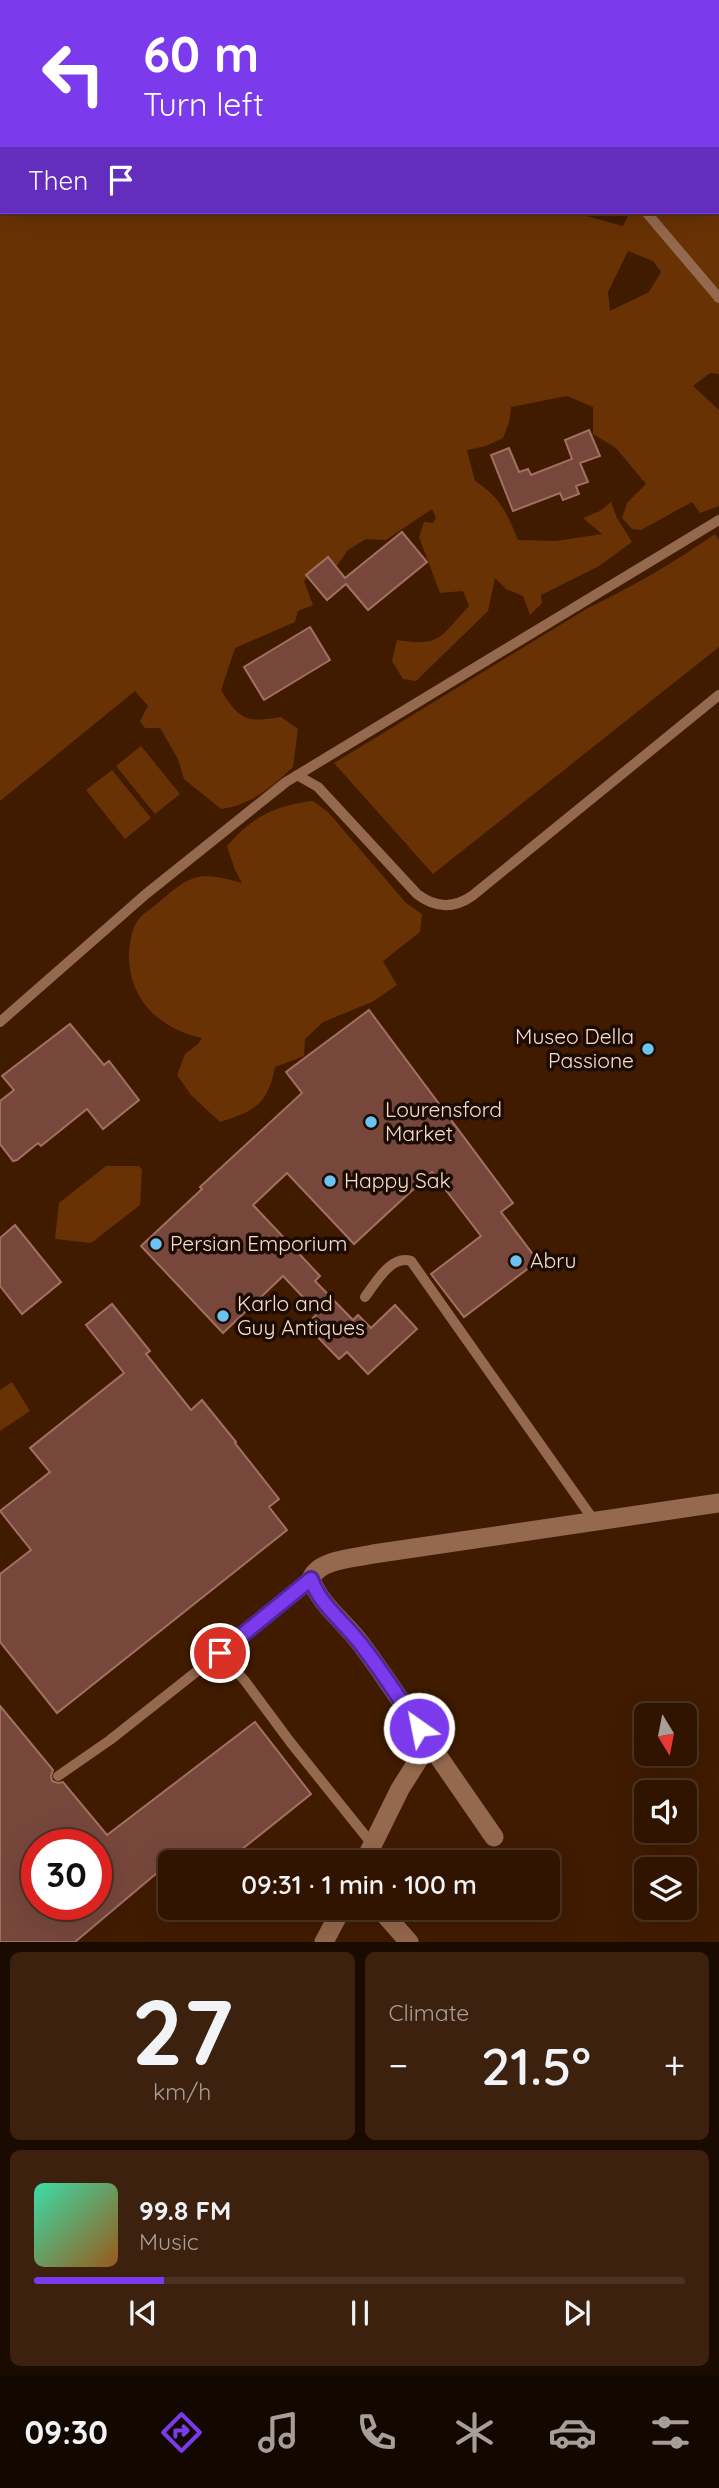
<!DOCTYPE html>
<html lang="en">
<head>
<meta charset="utf-8">
<style>
	body { margin:0; font-family:Quicksand,sans-serif; background:#3c210f; color:#f1f3f6; height:100vh; display:flex; flex-direction:column; font-size:26px; white-space:nowrap }
	* { box-sizing:border-box; margin:0 }
	p { font-size:23px; color:#a89e99 }
	.icon { flex:none; width:38px; height:38px; fill:none; stroke:currentColor; stroke-width:2; stroke-linecap:round; stroke-linejoin:round }
	.map { position:relative; height:1942px; overflow:hidden }
	.sheet { display:flex; flex-direction:column; gap:10px; padding:10px; background:#1a0b00; flex:1 }
	.sheet>* { flex:none }
	.hud { position:absolute; left:0px; top:0px; width:719px; height:214px; box-shadow:0 7px 28px #0002,0 0 0 2px #4b3322; background:#7c3aed; color:#fff; overflow:hidden }
	.needle { width:46px; rotate:170deg }
	.controls { position:absolute; left:634px; top:1703px; display:grid; gap:14px }
	.controls a { display:grid; place-items:center; width:63px; height:63px; border-radius:10px; background:#301400; box-shadow:0 7px 28px #0002,0 0 0 2px #4b3322; font-size:35px }
	.speed { position:absolute; left:21px; top:1829px; display:flex; gap:14px; font-size:35px; font-weight:700; text-align:center }
	.speed>* { display:grid; place-content:center; width:91px; height:91px; border-radius:50%; background:#301400; box-shadow:0 7px 28px #0002,0 0 0 2px #4b3322; line-height:1 }
	.speed .limit { border:10px solid #d22; background:#fff; color:#111 }
	.pin { position:absolute; display:grid; place-items:center; width:60px; height:60px; color:#fff; margin:-30px; border:4px solid #fff; border-radius:50%; box-shadow:0 2px 7px #0007 }
	.me { position:absolute; width:77px; margin:-38px; rotate:327deg; stroke-linejoin:round; filter:drop-shadow(0 0 5px #0008) }
	.turn { display:flex; align-items:center; gap:24px; height:147px; padding:0 28px; font-size:32px }
	.turn .icon { width:91px; height:91px; stroke-width:2.5 }
	.turn b { display:block; font-size:49px; line-height:60px }
	.then { display:flex; align-items:center; height:66px; padding:0 28px; background:#0003; gap:14px; font-size:26px }
	.big { font-size:52px; font-weight:600; line-height:1.1 }
	.sheet .card { flex:1; display:flex; flex-direction:column; justify-content:center; gap:10px; min-width:0; padding:0 24px; border-radius:10px; background:#3c210f }
	.sheet .dial { align-items:center; gap:0 }
	.dial b { font-size:91px; line-height:1 }
	.song { display:flex; align-items:center; gap:21px }
	.cover { width:84px; height:84px; border-radius:10px; background:linear-gradient(135deg,hsl(160 70% 55%),hsl(30 70% 35%)) }
	.played { height:7px; border-radius:4px; background:linear-gradient(90deg,#7c3aed 20%,#4b3322 20%) }
	.keys { display:flex; justify-content:space-around; direction:ltr }
	.heat { display:flex; justify-content:space-between; align-items:center; font-size:38px; direction:ltr }
	.sheet .tiles { flex:1; display:grid; gap:10px; grid-template-columns:1fr 1fr }
	.card:last-child { grid-column:span 2 }
	.trip { position:absolute; left:158px; top:1850px; width:402px; height:70px; border-radius:10px; background:#301400; box-shadow:0 7px 28px #0002,0 0 0 2px #4b3322; font-weight:600; line-height:70px; text-align:center }
	.dock { display:flex; height:112px; justify-content:space-around; align-items:center; background:#130800; color:#a89e99 }
	.dock .icon { width:49px; height:49px }
	.dock .active { color:#7c3aed }
	.dock b { font-size:32px; color:#f1f3f6 }
	.map>svg:first-child { display:block }
	.green { fill:#693204; fill-rule:evenodd }
	.building { fill:#77473c; stroke:#a46f63; stroke-width:2; fill-rule:evenodd }
	.lines { fill:none; stroke-linecap:round; stroke-linejoin:round }
	.service { stroke:#95694d; stroke-width:10 }
	.minor { stroke:#95694d; stroke-width:19 }
	.route-casing { stroke:#51269a; stroke-width:18 }
	.route { stroke:#7c3aed; stroke-width:12 }
	.poi-dot { fill:#6ac3f1; stroke:#1b0b02; stroke-width:2.5 }
	.labels { text-anchor:middle; stroke-width:7; stroke-linejoin:round; paint-order:stroke }
	.poi-label { font-size:21px; fill:#f8decf; stroke:#1b0b02; text-anchor:start }
</style>
</head>
<body>
<div class="map">
<svg width="719" height="1942" viewBox="0 0 719 1942">
	<rect width="100%" height="100%" fill="#401b00"/>
	<path class="green" d="M 0,0 L 524,2 L 2,2 L 2,212 L 584,212 L 583,215 L 623,226 L 630,212 L 718,212 L 718,2 L 549,2 L 719,0 L 719,374 L 710,373 L 693,386 L 719,410 L 719,506 L 700,513 L 692,502 L 641,530 L 632,529 L 622,518 L 627,503 L 646,484 L 616,448 L 593,434 L 593,407 L 567,396 L 511,407 L 509,423 L 503,438 L 486,446 L 467,450 L 475,481 C 500,497 507,513 518,540 L 556,541 L 602,534 L 583,518 L 600,511 L 611,502 L 617,518 L 632,542 L 599,566 L 541,595 L 542,603 L 530,615 L 523,596 L 506,589 L 495,578 L 488,611 L 416,681 L 403,679 L 392,661 L 397,640 C 441,647 440,637 469,606 L 463,591 L 440,593 L 419,537 L 424,522 L 433,523 L 436,518 L 432,509 L 386,540 L 366,539 L 348,550 L 336,567 L 315,570 L 304,581 L 313,605 L 298,611 L 295,622 L 235,648 L 221,690 C 239,720 247,723 281,717 L 298,729 L 293,767 C 272,787 251,805 221,809 L 184,779 L 178,759 L 160,728 L 145,728 L 140,721 L 148,706 L 135,691 L 0,801 ZM 628,251 L 653,261 L 661,272 L 649,292 L 610,311 L 608,292 Z
		M 715,534 L 719,540 L 719,647 L 433,874 L 334,763 L 588,608 C 632,587 675,562 715,534 Z
		M 141,746 L 180,794 L 155,814 L 116,766 Z
		M 112,770 L 151,818 L 125,839 L 86,790 Z
		M 313,801 L 328,812 L 406,903 L 422,914 L 420,932 L 383,961 L 397,985 L 372,1002 L 323,1022 L 305,1039 L 304,1056 L 275,1067 C 268,1105 254,1111 220,1122 L 191,1095 L 177,1075 L 185,1054 L 198,1044 L 202,1038 C 159,1029 127,998 129,951 C 130,941 132,928 138,920 C 143,913 153,908 159,902 C 192,874 199,871 242,883 L 235,870 L 227,846 C 254,816 273,806 313,801 Z
		M 106,1166 L 139,1166 L 142,1170 L 140,1205 L 91,1243 L 55,1239 L 59,1203 Z
		M 12,1382 L 30,1411 L 0,1431 L 0,1390 Z"/>
	<path class="building" d="M 589,430 L 600,456 L 580,463 L 588,482 L 576,486 L 579,494 L 563,500 L 560,493 L 513,511 L 491,455 L 509,448 L 519,472 L 528,469 L 531,475 L 572,459 L 565,440 Z
		M 402,532 L 427,562 L 368,610 L 346,584 L 327,600 L 306,575 L 328,557 L 345,578 Z
		M 310,627 L 330,660 L 264,700 L 244,667 Z
		M 369,1010 L 513,1203 L 501,1212 L 538,1261 L 464,1317 L 431,1274 L 481,1236 L 432,1172 L 354,1244 L 287,1173 L 253,1205 L 320,1276 L 315,1281 L 353,1320 L 358,1315 L 371,1328 L 395,1305 L 417,1329 L 368,1374 L 347,1352 L 339,1359 L 306,1325 L 318,1313 L 283,1276 L 223,1333 L 141,1246 L 202,1189 L 200,1187 L 302,1093 L 286,1072 Z
		M 70,1024 L 104,1065 L 109,1061 L 139,1100 L 103,1129 L 87,1109 L 41,1146 L 38,1143 L 17,1160 L 13,1161 L 0,1144 L 0,1101 L 14,1090 L 2,1076 Z
		M 15,1225 L 61,1282 L 22,1314 L 0,1286 L 0,1238 Z
		M 112,1304 L 150,1351 L 146,1354 L 191,1410 L 202,1400 L 236,1442 L 235,1443 L 279,1499 L 269,1507 L 287,1530 L 57,1713 L 0,1642 L 0,1574 L 31,1550 L 0,1511 L 50,1472 L 30,1448 L 124,1373 L 86,1325 Z
		M 0,1706 L 53,1770 L 51,1776 L 52,1781 L 58,1783 L 63,1782 L 107,1835 L 255,1722 L 311,1794 L 226,1862 L 170,1862 L 75,1942 L 0,1942 ZM 37,1844 L 96,1844 L 96,1904 L 37,1904 Z"/>
	<g class="lines">
		<path class="service" d="M 646,212 L 719,298
			M 297,775 L 318,787 L 417,894 C 435,908 453,909 472,896 L 719,695
			M 0,1022 L 146,894 L 286,782 L 719,520
			M 365,1297 C 375,1284 391,1254 411,1261 L 595,1522
			M 311,1579 L 220,1653 L 245,1681 L 291,1743 L 372,1844
			M 58,1776 L 110,1740 L 220,1653"/>
		<path class="minor" d="M 429,1743 L 494,1837
			M 364,1862 L 400,1789 L 429,1743 C 407,1710 385,1676 361,1644 C 345,1622 320,1605 311,1579 C 318,1559 356,1558 373,1554 L 719,1503
			M 379,1908 L 409,1942
			M 324,1942 L 342,1908"/>
	</g>
	<g class="lines">
		<g class="route-casing">
			<path id="route" d="M 220,1653 L 311,1579 C 320,1605 344,1622 360,1643 C 381,1670 400,1699 419,1728"/>
		</g>
		<use href="#route" class="route"/>
	</g>
	<g class="poi-dot">
		<circle cx="648" cy="1049" r="7"/>
		<circle cx="371" cy="1122" r="7"/>
		<circle cx="330" cy="1181" r="7"/>
		<circle cx="156" cy="1244" r="7"/>
		<circle cx="516" cy="1261" r="7"/>
		<circle cx="223" cy="1316" r="7"/>
	</g>
	<g class="labels">
		<g class="poi-label">
			<text x="634" y="1044" text-anchor="end">Museo Della<tspan x="634" dy="24">Passione</tspan></text>
			<text x="385" y="1117">Lourensford<tspan x="385" dy="24">Market</tspan></text>
			<text x="344" y="1188">Happy Sak</text>
			<text x="170" y="1251">Persian Emporium</text>
			<text x="530" y="1268">Abru</text>
			<text x="237" y="1311">Karlo and<tspan x="237" dy="24">Guy Antiques</tspan></text>
		</g>
	</g>
</svg>
<div class="controls">
<a><svg class="needle" viewBox="-14 -14 28 28"><path d="M0-13l5 13h-10z" fill="#e53935"/><path d="M0 13l5-13h-10z" fill="#a89e99"/></svg></a>
<a><svg class="icon" aria-label="sound" viewBox="0 0 24 24"><path d="M4 9h4l5-4v14l-5-4H4zM17 9q2 3 0 6"/></svg></a>
<a><svg class="icon" aria-label="layers" viewBox="0 0 24 24"><path d="M12 4l9 5-9 5-9-5zM3 14l9 5 9-5"/></svg></a>
</div>
<div class="speed"><div class="limit">30</div></div>
<div class="pin" style="left:220px;top:1653px;background:#d93025"><svg class="icon" aria-label="arrive" viewBox="0 0 24 24"><path d="M6 21V4h12l-3 4 3 4H6"/></svg></div>
<svg class="me" style="left:419px;top:1728px" viewBox="-20 -20 40 40"><circle r="17" fill="#7c3aed" stroke="#fff" stroke-width="3"/><path d="M0-11L8 9 0 5-8 9z" fill="#fff"/></svg>
<div class="trip">09:31 · 1 min · 100 m</div>
<div class="hud">
<div class="turn"><svg class="icon" aria-label="left" viewBox="0 0 24 24"><path d="M17 20v-9H6M10 6l-5 5 5 5"/></svg><div><b>60 m</b>Turn left</div></div>
<div class="then">Then<svg class="icon" aria-label="arrive" viewBox="0 0 24 24"><path d="M6 21V4h12l-3 4 3 4H6"/></svg></div>
</div>
</div>
<section class="sheet">
<div class="tiles">
<div class="card dial"><b>27</b><p>km/h</p></div>
<div class="card"><p>Climate</p>
<div class="heat"><a>−</a><b class="big">21.5°</b><a>+</a></div>
</div>
<div class="card">
<div class="song"><i class="cover"></i><div><b>99.8 FM</b><p>Music</p></div></div>
<div class="played"></div>
<div class="keys"><svg class="icon" aria-label="previous" viewBox="0 0 24 24"><path d="M18 5L8 12l10 7zM5 5v14"/></svg><svg class="icon" aria-label="pause" viewBox="0 0 24 24"><path d="M8 5v14M16 5v14"/></svg><svg class="icon" aria-label="next" viewBox="0 0 24 24"><path d="M6 5l10 7-10 7zM19 5v14"/></svg></div>
</div>
</div>
</section>
<nav class="dock">
<b>09:30</b>
<svg class="icon active" aria-label="directions" viewBox="0 0 24 24"><path d="M12 3l9 9-9 9-9-9zM9 14v-3h6M13 9l2 2-2 2"/></svg>
<svg class="icon" aria-label="music" viewBox="0 0 24 24"><path d="M9 18V5l10-2v13"/><circle cx="6" cy="18" r="3"/><circle cx="16" cy="16" r="3"/></svg>
<svg class="icon" aria-label="phone" viewBox="0 0 24 24"><path d="M5 4h4l2 5-3 2q2 4 5 5l2-3 5 2v4C11 20 4 13 5 4z"/></svg>
<svg class="icon" aria-label="climate" viewBox="0 0 24 24"><path d="M12 3v18M4 7l16 10M4 17L20 7"/></svg>
<svg class="icon" aria-label="car" viewBox="0 0 24 24"><path d="M5 17H2v-5l4-1 3-4h7l3 4 3 1v5h-3M9 17h6M6 11h13"/><circle cx="7" cy="17" r="2"/><circle cx="17" cy="17" r="2"/></svg>
<svg class="icon" aria-label="filters" viewBox="0 0 24 24"><path d="M4 7h16M4 17h16"/><circle cx="9" cy="7" r="2"/><circle cx="15" cy="17" r="2"/></svg>
</nav>
</body>
</html>
